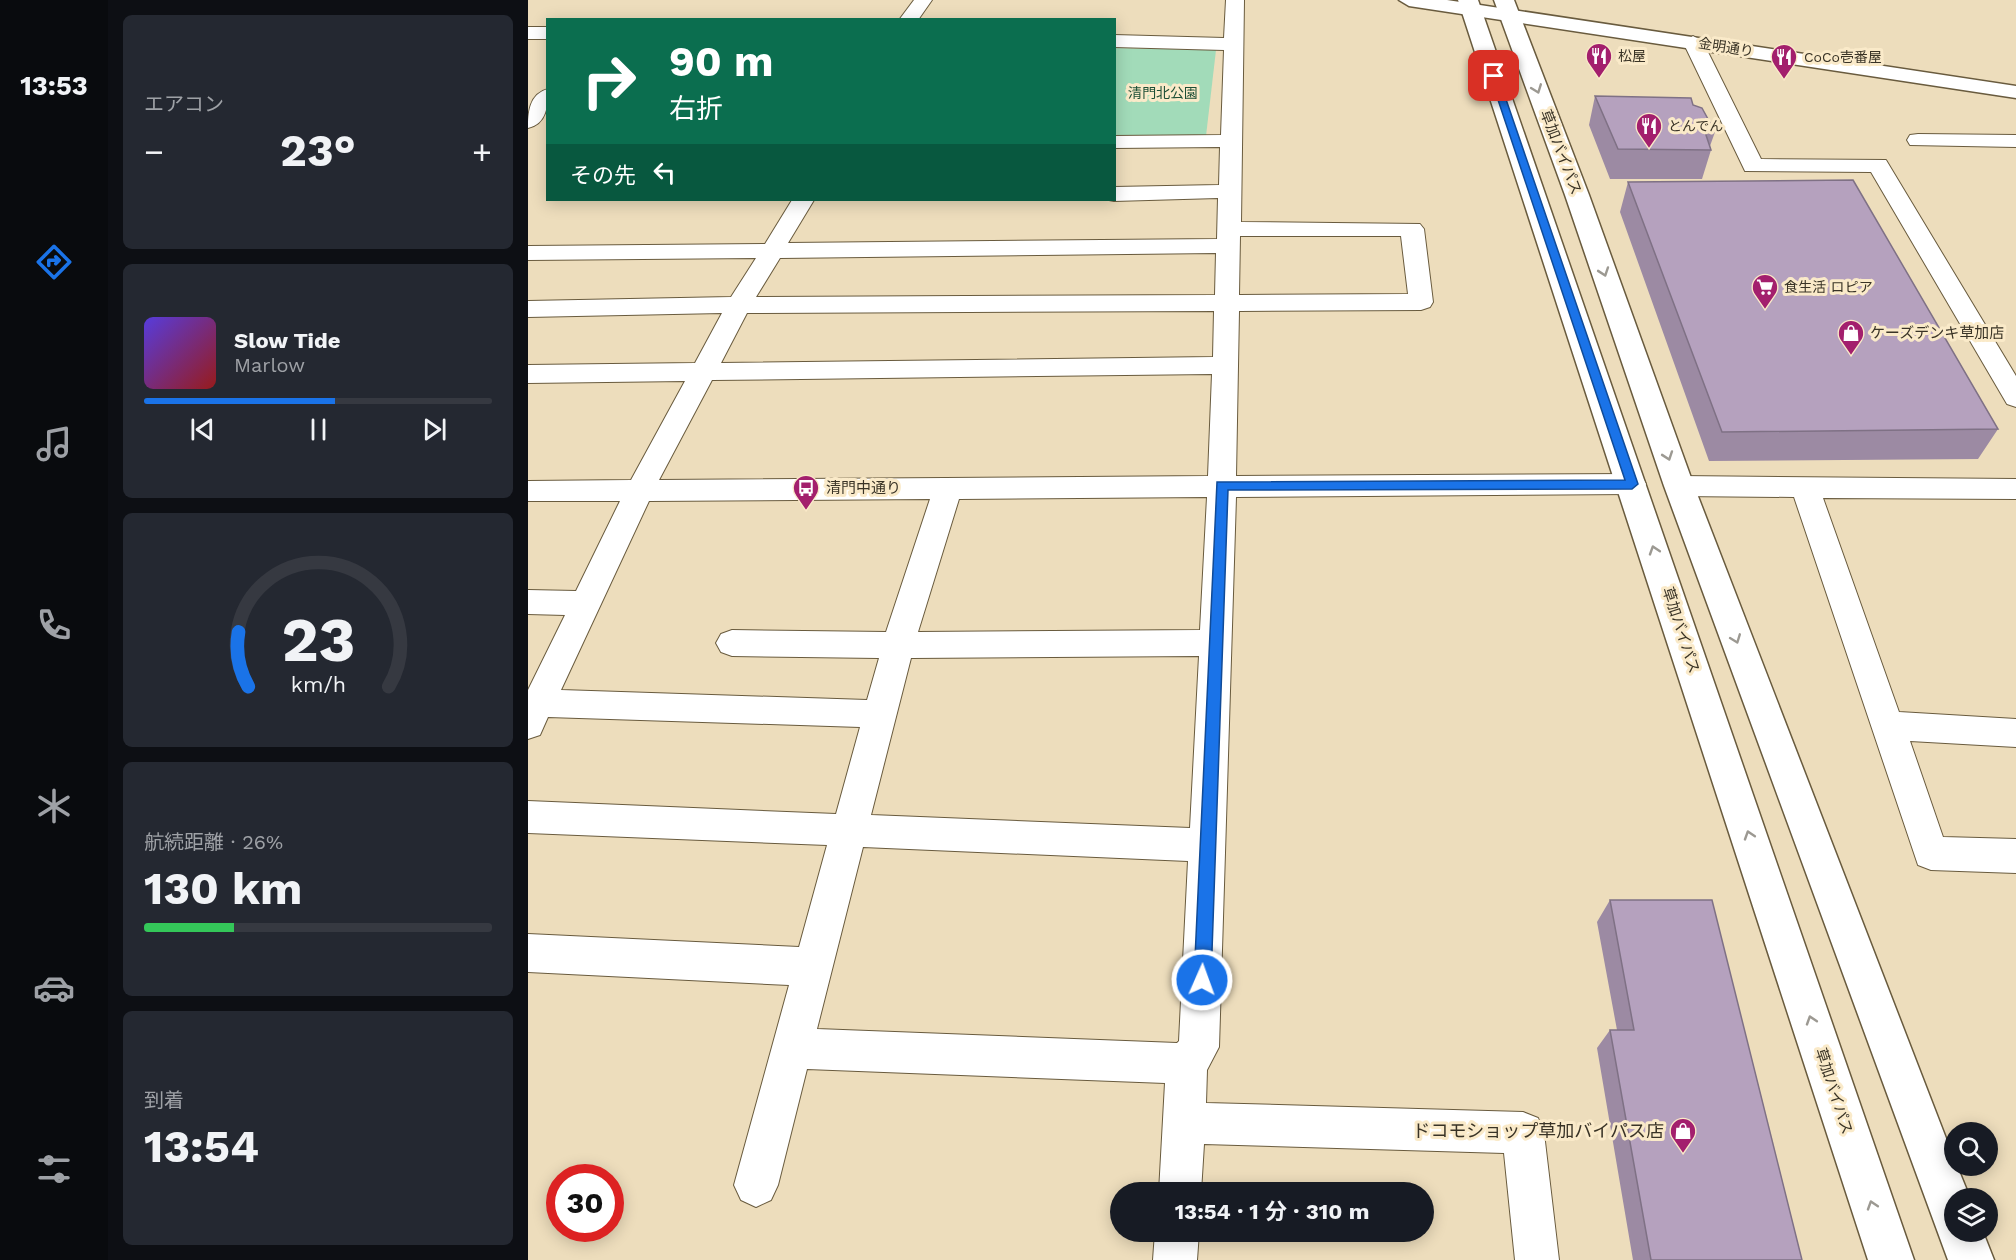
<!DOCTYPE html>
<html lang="ja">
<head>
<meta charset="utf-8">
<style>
	body { margin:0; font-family:"Work Sans","Noto Sans JP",sans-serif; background:#242831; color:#f1f3f6; height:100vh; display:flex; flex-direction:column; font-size:22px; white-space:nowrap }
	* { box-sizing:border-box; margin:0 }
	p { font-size:20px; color:#9ea1a6 }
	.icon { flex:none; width:33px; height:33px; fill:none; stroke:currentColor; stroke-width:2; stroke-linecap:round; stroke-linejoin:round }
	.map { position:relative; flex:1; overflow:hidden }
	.drawer { display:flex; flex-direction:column; gap:15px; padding:15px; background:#0d0f14; width:420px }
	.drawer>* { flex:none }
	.top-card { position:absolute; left:18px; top:18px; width:570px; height:183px; border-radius:0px; box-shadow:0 3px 15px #0003; background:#0b6e4f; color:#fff; overflow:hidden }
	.buttons { position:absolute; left:1416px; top:1122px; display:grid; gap:12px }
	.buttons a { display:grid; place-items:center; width:54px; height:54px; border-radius:50%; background:#171b24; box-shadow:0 3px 15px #0003; font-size:30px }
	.speed { position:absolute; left:18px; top:1164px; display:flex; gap:12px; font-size:30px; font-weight:700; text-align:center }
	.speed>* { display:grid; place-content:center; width:78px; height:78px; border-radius:50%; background:#171b24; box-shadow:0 3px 15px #0003; line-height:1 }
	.speed .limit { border:9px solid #d22; background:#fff; color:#111 }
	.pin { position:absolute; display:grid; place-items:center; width:51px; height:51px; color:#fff; margin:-26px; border-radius:12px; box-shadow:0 3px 9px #0006 }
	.me { position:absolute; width:66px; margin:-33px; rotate:2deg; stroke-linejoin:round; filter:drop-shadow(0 0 4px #0008) }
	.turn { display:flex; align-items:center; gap:21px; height:126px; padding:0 24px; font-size:27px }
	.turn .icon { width:78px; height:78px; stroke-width:2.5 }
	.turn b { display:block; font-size:42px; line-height:51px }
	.then { display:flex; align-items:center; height:57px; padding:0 24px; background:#0003; gap:12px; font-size:22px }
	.big { font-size:45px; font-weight:700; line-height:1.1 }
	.drawer .tile { flex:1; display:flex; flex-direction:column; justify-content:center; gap:9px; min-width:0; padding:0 21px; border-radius:9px; background:#242831 }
	.drawer .dial { align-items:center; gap:0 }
	.dial svg { height:156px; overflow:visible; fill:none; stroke:#363941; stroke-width:7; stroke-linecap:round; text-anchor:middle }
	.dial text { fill:#f1f3f6; stroke:none }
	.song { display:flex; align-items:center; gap:18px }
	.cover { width:72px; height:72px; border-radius:9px; background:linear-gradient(135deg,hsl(250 70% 55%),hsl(0 70% 35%)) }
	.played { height:6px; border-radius:3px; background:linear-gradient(90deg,#1a73e8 55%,#363941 55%) }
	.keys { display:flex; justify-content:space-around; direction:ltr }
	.heat { display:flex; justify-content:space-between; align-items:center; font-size:33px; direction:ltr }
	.charge { height:9px; border-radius:4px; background:linear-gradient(90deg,#34c759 26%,#363941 0) }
	.trip { position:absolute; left:582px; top:1182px; width:324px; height:60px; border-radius:30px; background:#171b24; box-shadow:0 3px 15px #0003; font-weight:700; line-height:60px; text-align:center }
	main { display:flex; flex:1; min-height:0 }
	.tab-bar { display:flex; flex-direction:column; width:108px; justify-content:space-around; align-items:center; background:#090b0e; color:#9ea1a6 }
	.tab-bar .icon { width:42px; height:42px }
	.tab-bar .selected { color:#1a73e8 }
	.tab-bar b { font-size:27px; color:#f1f3f6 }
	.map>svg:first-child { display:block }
	.green { fill:#a2dbb9 }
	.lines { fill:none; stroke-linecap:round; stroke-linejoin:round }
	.street-casing { stroke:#695b3e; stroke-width:2 }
	.secondary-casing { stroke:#695b3e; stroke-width:3 }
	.highway-casing { stroke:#695b3e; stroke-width:3 }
	.street { fill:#fff; fill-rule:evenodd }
	.secondary { fill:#fff; fill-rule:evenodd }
	.highway { fill:#fff; fill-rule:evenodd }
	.wall { fill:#9c8aa3 }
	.building { fill:#b5a1be; stroke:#7f7185; stroke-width:1.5 }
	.oneway { stroke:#9c9992 }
	.route { fill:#1a73e8; stroke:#114b97; stroke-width:1.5 }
	.labels { text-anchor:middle; stroke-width:6; stroke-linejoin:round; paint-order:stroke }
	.far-street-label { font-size:14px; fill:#393326; stroke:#faeac9 }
	.far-poi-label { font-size:14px; fill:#393326; stroke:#faeac9; text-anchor:start }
	.far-park-label { font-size:14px; fill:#1d4f36; stroke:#faeac9 }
	.street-label { font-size:15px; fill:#393326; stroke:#faeac9 }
	.poi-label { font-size:15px; fill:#393326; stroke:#faeac9; text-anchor:start }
	.near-poi-label { font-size:18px; fill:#393326; stroke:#faeac9; text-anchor:end }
</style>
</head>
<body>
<main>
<nav class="tab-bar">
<b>13:53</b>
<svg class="icon selected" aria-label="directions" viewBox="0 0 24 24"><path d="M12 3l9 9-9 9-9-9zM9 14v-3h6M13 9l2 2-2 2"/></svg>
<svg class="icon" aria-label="music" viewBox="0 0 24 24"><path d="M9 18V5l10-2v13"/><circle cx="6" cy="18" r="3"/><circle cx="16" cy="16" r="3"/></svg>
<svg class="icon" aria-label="phone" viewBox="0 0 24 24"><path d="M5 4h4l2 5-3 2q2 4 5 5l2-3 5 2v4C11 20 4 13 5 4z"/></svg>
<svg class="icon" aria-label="climate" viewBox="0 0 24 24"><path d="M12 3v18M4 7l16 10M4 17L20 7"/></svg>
<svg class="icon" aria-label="car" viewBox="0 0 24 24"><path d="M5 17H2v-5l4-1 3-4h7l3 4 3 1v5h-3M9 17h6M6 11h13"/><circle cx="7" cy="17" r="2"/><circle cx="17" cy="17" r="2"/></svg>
<svg class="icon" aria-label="filters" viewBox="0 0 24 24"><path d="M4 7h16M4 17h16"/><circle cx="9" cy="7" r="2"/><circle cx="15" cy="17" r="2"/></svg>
</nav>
<section class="drawer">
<div class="tile"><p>エアコン</p>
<div class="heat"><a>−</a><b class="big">23°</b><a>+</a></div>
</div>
<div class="tile">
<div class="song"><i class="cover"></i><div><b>Slow Tide</b><p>Marlow</p></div></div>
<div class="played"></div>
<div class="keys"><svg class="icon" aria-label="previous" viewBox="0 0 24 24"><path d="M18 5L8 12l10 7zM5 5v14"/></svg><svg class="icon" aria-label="pause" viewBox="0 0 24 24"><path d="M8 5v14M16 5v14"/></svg><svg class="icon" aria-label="next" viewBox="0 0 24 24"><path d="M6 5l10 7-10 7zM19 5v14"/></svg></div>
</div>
<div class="tile dial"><svg viewBox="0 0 100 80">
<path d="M14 69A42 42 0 1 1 86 69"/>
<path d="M14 69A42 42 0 0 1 9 41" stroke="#1a73e8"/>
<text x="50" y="56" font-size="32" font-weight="700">23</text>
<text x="50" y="72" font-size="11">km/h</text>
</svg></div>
<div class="tile"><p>航続距離 · 26%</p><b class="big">130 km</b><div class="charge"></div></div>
<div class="tile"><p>到着</p><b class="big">13:54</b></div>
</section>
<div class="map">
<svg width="1488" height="1260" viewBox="0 0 1488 1260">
	<rect width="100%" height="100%" fill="#edddbc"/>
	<path class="green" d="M 587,48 L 688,50 L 678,136 L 587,135 Z"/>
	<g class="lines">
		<g class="street-casing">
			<path id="street" d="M 386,0 L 404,0 L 390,20 L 371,20 Z
				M 698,0 L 716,0 L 713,222 L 892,224 L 896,229 L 905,302 L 902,307 L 893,310 L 711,311 L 708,476 L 1104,474 L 1114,477 L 1118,484 L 1114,491 L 1104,494 L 708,497 L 691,1047 L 679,1070 L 678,1103 L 995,1112 L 1010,1118 L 1016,1133 L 1031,1260 L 987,1260 L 976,1153 L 676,1144 L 673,1192 L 631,1192 L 637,1083 L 279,1069 L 250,1185 L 243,1200 L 228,1207 L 213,1200 L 206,1185 L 261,985 L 0,972 L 0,934 L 271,947 L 299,845 L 0,833 L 0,801 L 308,814 L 332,727 L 20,717 L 12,735 L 0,739 L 0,690 L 37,615 L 0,614 L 0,590 L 48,591 L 92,501 L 0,501 L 0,481 L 103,480 L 157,381 L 0,383 L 0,365 L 167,363 L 194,313 L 0,317 L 0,301 L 203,297 L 228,258 L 0,260 L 0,246 L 237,244 L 264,200 L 286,200 L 260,243 L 689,239 L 690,198 L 586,201 L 581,200 L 586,200 L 586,187 L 691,185 L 692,147 L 586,148 L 586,136 L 693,135 L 696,50 L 586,47 L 586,35 L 696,38 ZM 712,236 L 873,236 L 880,294 L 711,295 ZM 688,253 L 687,295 L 228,297 L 252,258 ZM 686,311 L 685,357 L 193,363 L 219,313 ZM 684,374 L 680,476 L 131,480 L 184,380 ZM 679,497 L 672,630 L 390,632 L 431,499 ZM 402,499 L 358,632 L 204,630 L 193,634 L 188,643 L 193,652 L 204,656 L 351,658 L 339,700 L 33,690 L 121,501 ZM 671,656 L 662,828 L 343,815 L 383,658 ZM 335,847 L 660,861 L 651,1041 L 649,1043 L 289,1029 Z
				M 0,27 L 20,27 L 20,39 L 0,39 Z
				M 1165,36 L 1175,42 L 1233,159 L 1358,160 L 1488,376 L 1488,407 L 1479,404 L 1343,172 L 1217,171 L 1155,42 Z
				M 20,89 C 20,105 19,124 0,128 C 0,113 1,94 20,89 Z
				M 1390,134 L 1488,135 L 1488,147 L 1382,145 L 1379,140 L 1382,135 Z
				M 1151,476 L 1488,479 L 1488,499 L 1295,498 L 1371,712 L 1488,719 L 1488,747 L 1382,741 L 1415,837 L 1488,839 L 1488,873 L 1403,870 L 1390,865 L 1266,497 L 1151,496 L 1141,493 L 1137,486 L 1141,479 Z
				M 627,1232 L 671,1232 L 669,1260 L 625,1260 Z"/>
		</g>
		<g class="secondary-casing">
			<path id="secondary" d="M 871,0 L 919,0 L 1488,86 L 1488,98 L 881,6 Z"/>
		</g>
		<g class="highway-casing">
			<path id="highway" d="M 930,0 L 950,0 L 1386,1260 L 1340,1260 Z
				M 966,0 L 986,0 L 1061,195 L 1166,486 L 1426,1159 L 1426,1166 L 1429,1166 L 1442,1198 L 1426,1198 L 1426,1232 L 1455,1232 L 1466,1260 L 1420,1260 L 1136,486 L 1037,195 Z"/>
		</g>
		<use href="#street" class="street"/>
		<use href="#secondary" class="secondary"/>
		<use href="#highway" class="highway"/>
	</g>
	<path class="wall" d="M 1067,96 L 1165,105 L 1187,132 L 1182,146 L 1183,150 L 1174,179 L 1082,179 L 1061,125 Z
		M 1100,182 L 1470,429 L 1450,459 L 1181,461 L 1092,212 Z
		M 1082,900 L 1274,1260 L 1105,1260 L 1069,1048 L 1082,1030 L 1089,1030 L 1069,922 Z"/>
	<path class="building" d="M 1067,96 L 1163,98 L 1165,105 L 1174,108 L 1187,132 L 1177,132 L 1183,150 L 1090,149 Z
		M 1325,180 L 1470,429 L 1194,432 L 1100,182 Z
		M 1082,900 L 1184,900 L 1274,1260 L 1123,1260 L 1082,1030 L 1106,1030 Z"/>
	<defs><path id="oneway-chevron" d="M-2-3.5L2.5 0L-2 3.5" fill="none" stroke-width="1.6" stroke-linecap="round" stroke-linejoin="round" transform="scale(1.5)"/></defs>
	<g class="oneway">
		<use href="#oneway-chevron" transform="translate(1009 89) rotate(69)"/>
		<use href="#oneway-chevron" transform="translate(1076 272) rotate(71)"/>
		<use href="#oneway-chevron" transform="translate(1140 456) rotate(71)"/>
		<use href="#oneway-chevron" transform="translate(1126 550) rotate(-108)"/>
		<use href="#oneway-chevron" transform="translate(1208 639) rotate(69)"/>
		<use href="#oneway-chevron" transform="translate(1221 835) rotate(-108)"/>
		<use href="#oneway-chevron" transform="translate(1283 1020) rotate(-108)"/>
		<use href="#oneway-chevron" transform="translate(1344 1205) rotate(-108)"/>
	</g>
	<path class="route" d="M 966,74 L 970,76 L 1110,484 L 1104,489 L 700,490 L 683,980 L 680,986 L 674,988 L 668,986 L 666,980 L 689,482 L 1097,480 L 962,76 Z"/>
	<defs>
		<g id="restaurant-pin" transform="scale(1.35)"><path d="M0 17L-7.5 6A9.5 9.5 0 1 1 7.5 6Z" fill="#a31f6d" stroke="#faeac9"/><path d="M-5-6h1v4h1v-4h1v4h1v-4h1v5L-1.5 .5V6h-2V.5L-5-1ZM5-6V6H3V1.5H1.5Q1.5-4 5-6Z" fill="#fff"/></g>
		<g id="supermarket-pin" transform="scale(1.35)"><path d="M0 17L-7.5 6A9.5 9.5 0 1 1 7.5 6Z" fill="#a31f6d" stroke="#faeac9"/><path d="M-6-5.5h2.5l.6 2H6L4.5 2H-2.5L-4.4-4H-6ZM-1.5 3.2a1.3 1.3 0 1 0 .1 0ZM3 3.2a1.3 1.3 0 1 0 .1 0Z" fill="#fff"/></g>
		<g id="shop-pin" transform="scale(1.35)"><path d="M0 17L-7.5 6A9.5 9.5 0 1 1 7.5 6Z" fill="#a31f6d" stroke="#faeac9"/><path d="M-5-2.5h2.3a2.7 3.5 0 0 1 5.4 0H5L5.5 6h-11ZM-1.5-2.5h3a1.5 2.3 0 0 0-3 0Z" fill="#fff"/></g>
		<g id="bus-pin" transform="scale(1.35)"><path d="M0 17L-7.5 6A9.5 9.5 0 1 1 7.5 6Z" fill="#a31f6d" stroke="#faeac9"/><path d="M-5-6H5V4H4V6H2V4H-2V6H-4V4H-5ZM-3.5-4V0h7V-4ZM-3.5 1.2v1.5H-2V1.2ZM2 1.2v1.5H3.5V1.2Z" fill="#fff"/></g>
	</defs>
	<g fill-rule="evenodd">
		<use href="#restaurant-pin" x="1071" y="56"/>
		<use href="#restaurant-pin" x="1256" y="57"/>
		<use href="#restaurant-pin" x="1121" y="126"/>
		<use href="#supermarket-pin" x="1237" y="287"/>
		<use href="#shop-pin" x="1323" y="333"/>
		<use href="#bus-pin" x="278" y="488"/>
		<use href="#shop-pin" x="1155" y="1131"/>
	</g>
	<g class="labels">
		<g class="far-street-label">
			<text transform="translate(1198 47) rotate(9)" y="5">金明通り</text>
		</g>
		<g class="far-poi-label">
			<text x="1090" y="61">松屋</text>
			<text x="1276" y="62">CoCo壱番屋</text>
			<text x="1140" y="131">とんでん</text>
			<text x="1256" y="292">食生活 ロピア</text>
		</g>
		<g class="far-park-label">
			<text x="635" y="98">清門北公園</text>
		</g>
		<g class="street-label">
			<text transform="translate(1033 152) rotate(69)" y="5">草加バイパス</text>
			<text transform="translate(1153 630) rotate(72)" y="5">草加バイパス</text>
			<text transform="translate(1306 1091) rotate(72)" y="5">草加バイパス</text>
		</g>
		<g class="poi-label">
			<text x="1342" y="338">ケーズデンキ草加店</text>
			<text x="298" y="493">清門中通り</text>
		</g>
		<g class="near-poi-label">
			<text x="1136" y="1137">ドコモショップ草加バイパス店</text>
		</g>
	</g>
</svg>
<div class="buttons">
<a><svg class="icon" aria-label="search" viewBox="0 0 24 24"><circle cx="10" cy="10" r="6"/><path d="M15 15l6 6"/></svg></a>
<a><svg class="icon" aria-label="layers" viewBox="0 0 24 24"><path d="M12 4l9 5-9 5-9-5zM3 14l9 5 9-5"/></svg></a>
</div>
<div class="speed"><div class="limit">30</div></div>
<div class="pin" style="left:966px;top:76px;background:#d93025"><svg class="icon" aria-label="arrive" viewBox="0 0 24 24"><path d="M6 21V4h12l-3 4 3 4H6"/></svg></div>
<svg class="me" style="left:674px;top:980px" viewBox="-20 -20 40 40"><circle r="17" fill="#1a73e8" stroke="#fff" stroke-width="3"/><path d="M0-11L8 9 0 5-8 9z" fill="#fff"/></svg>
<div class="trip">13:54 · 1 分 · 310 m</div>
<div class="top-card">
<div class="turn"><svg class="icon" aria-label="right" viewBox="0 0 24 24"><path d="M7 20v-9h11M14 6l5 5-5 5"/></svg><div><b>90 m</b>右折</div></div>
<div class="then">その先<svg class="icon" aria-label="left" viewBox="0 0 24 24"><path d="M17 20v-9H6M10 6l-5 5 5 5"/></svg></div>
</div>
</div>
</main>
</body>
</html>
